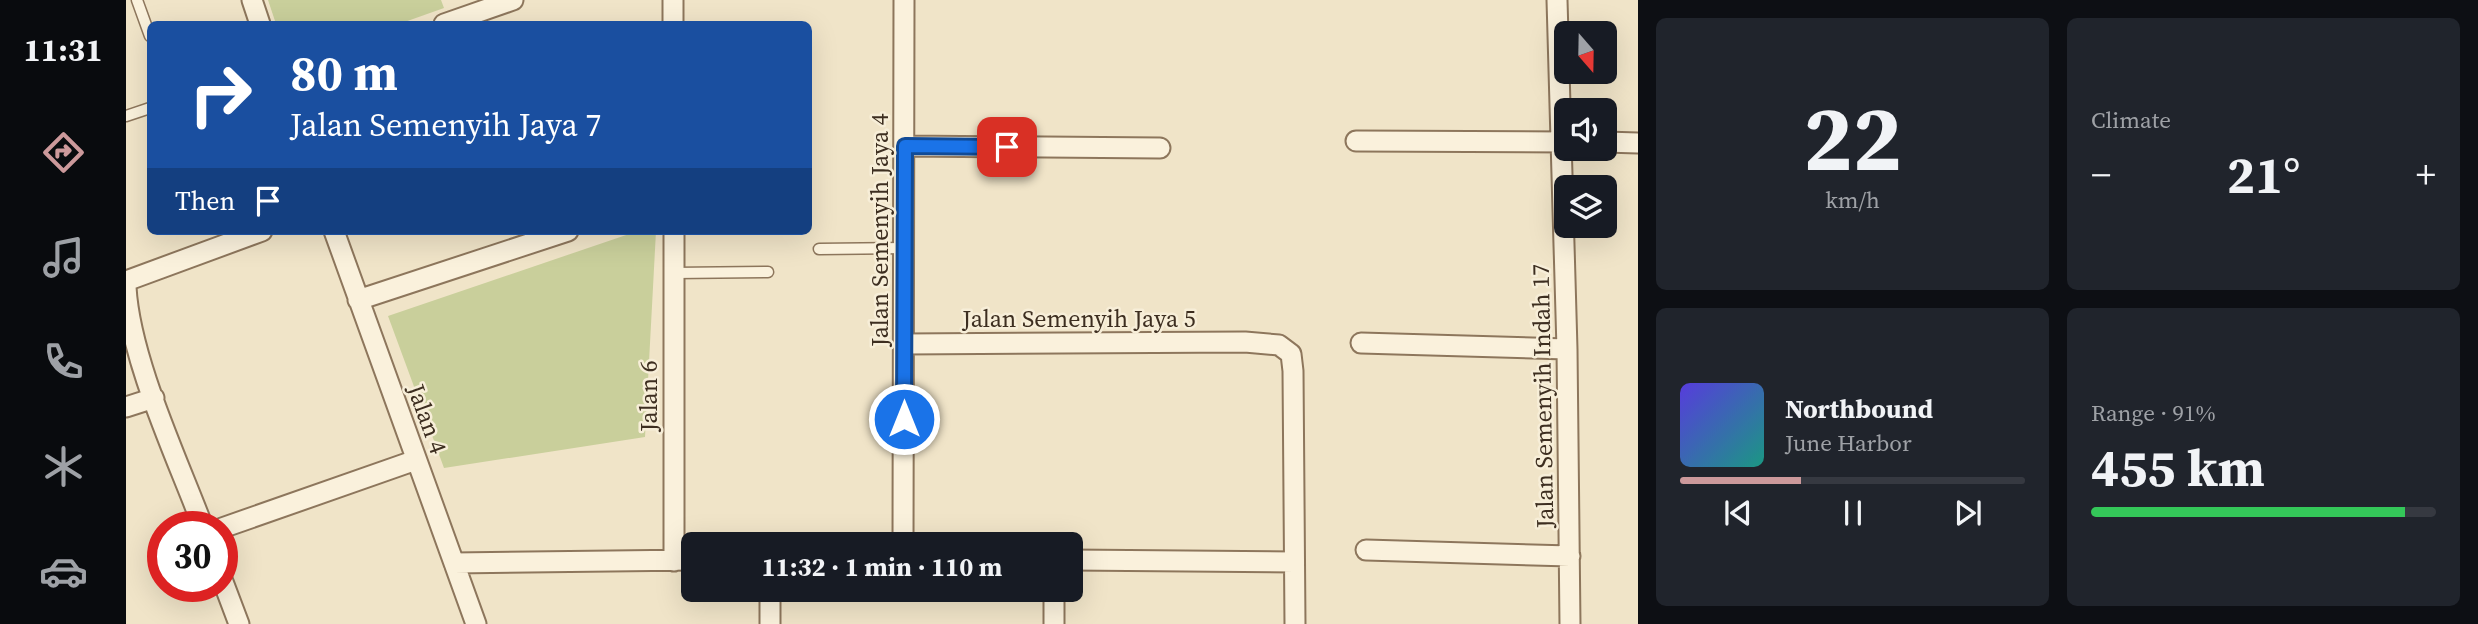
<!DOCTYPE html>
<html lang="en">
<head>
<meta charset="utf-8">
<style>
	body { margin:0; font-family:"Source Serif 4",serif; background:#20242c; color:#f1f3f6; height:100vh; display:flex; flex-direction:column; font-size:26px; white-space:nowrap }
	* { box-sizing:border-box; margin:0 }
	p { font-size:23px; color:#9ea1a6 }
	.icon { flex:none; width:38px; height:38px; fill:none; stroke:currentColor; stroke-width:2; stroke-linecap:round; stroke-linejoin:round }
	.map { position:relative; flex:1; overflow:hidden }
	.side { display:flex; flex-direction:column; gap:18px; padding:18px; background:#0d0f14; width:840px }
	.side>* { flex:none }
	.hud { position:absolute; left:21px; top:21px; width:665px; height:214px; border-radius:10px; box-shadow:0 7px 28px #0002; background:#1a4fa0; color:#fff; overflow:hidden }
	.needle { width:46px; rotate:160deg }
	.buttons { position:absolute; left:1428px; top:21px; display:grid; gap:14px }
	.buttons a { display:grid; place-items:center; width:63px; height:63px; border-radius:10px; background:#171b24; box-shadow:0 7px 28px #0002; font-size:35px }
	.speed { position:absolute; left:21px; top:511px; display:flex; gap:14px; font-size:35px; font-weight:700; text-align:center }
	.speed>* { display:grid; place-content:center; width:91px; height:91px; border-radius:50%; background:#171b24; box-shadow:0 7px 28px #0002; line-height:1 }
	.speed .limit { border:10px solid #d22; background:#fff; color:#111 }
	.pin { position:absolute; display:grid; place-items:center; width:60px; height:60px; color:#fff; margin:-30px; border-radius:14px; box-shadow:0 4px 10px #0006 }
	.me { position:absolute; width:77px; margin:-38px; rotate:0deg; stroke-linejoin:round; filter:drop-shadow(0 0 5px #0008) }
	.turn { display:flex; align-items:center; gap:24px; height:147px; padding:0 28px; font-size:32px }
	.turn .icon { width:91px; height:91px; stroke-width:2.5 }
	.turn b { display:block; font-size:49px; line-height:60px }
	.then { display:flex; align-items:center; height:66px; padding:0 28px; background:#0003; gap:14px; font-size:26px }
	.big { font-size:52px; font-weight:700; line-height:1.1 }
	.side .card { flex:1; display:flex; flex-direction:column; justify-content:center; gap:10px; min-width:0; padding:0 24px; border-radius:10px; background:#20242c }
	.side .dial { align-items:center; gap:0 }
	.dial b { font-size:91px; line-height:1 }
	.song { display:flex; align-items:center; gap:21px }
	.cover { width:84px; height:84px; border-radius:10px; background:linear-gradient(135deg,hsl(250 70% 55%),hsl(170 70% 35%)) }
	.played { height:7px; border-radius:4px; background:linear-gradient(90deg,#cc999b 35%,#363941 35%) }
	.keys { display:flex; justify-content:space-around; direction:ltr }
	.heat { display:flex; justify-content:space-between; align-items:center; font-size:38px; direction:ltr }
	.charge { height:10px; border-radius:5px; background:linear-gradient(90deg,#34c759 91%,#363941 0) }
	.side .tiles { flex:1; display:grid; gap:18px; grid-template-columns:repeat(2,1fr) }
	.trip { position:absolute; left:555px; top:532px; width:402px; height:70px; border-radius:10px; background:#171b24; box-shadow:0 7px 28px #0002; font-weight:700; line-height:70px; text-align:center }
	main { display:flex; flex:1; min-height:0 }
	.menu { display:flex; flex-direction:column; width:126px; justify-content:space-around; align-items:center; background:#090b0e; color:#9ea1a6 }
	.menu .icon { width:49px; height:49px }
	.menu .current { color:#cc999b }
	.menu b { font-size:32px; color:#f1f3f6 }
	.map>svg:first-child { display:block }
	.green { fill:#c9cf9b }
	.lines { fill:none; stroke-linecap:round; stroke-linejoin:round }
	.service-casing { stroke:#8d765c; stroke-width:13 }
	.minor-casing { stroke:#8d765c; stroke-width:23 }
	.service { stroke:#faf1dc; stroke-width:10 }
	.minor { stroke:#faf1dc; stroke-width:19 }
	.route-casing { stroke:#114b97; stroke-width:18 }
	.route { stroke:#1a73e8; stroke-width:12 }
	.labels { text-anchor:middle; stroke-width:5; stroke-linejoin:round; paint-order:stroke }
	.street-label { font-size:24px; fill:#3d2e20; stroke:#f7eed8 }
</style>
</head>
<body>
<main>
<nav class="menu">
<b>11:31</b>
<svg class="icon current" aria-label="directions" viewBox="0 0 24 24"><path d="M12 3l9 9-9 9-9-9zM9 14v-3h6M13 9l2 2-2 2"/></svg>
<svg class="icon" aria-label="music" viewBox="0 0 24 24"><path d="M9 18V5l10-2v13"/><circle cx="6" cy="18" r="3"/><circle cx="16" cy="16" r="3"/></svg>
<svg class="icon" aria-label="phone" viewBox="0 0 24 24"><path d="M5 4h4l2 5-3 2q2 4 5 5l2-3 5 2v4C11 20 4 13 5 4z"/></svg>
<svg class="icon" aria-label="climate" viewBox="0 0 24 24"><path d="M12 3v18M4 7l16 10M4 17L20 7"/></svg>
<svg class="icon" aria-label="car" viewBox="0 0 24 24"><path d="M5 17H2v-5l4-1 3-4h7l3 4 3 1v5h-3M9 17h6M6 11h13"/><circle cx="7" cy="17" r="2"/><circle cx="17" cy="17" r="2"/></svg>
</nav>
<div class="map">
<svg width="1512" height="624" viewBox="0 0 1512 624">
	<rect width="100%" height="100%" fill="#f0e4c8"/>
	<path class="green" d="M 142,0 L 315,0 L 318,8 L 273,24 L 150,24 Z
		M 512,231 L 530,231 L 519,437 L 318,468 L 262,316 Z"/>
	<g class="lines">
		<g class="service-casing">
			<path id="service" d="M 11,0 L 24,36
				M 0,116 L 24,108
				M 693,249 L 779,248
				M 548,273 L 642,272"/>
		</g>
		<g class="minor-casing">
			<path id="minor" d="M 126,0 L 134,24
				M 547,0 L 547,24
				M 1431,0 L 1441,349 L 1444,624
				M 318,24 L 387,0
				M 1230,141 L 1440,142
				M 1479,142 L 1512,143
				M 779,146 L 1034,148
				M 208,231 L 350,624
				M 0,281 L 136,231
				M 0,287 C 4,359 51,458 77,527
				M 232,300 L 442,231
				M 1235,343 L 1441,349
				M 778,344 L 1119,342 L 1153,345 L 1165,354 L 1167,371 L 1169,624
				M 0,407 L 28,398
				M 96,528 L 290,460
				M 777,544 L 778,0
				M 1240,550 L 1444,556
				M 945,560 L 1168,562
				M 548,561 L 548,231
				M 328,563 L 567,560
				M 96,579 L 113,624
				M 928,590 L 928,624
				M 644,624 L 644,590"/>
		</g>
		<use href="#service" class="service"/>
		<use href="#minor" class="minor"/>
	</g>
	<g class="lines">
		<g class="route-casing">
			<path id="route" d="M 778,419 L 779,146 L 881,147"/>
		</g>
		<use href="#route" class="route"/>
	</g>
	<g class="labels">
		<g class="street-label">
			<text transform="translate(754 230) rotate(-90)" y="8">Jalan Semenyih Jaya 4</text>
			<text x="953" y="327">Jalan Semenyih Jaya 5</text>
			<text transform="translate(523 396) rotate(-90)" y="8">Jalan 6</text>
			<text transform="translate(1417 396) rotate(-91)" y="8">Jalan Semenyih Indah 17</text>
			<text transform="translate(301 419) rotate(70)" y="8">Jalan 4</text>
		</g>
	</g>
</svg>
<div class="buttons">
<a><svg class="needle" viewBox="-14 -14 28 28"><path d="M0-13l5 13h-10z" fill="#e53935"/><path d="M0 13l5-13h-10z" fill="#9ea1a6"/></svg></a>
<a><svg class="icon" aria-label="sound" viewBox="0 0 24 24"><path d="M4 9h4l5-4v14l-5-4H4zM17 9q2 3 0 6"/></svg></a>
<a><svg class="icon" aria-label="layers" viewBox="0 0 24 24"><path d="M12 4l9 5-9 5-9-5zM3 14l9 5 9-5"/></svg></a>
</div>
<div class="speed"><div class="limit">30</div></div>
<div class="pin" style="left:881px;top:147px;background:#d93025"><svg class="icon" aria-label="arrive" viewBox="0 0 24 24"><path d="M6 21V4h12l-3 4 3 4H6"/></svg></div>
<svg class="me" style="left:778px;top:419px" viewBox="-20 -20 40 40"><circle r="17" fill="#1a73e8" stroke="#fff" stroke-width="3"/><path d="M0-11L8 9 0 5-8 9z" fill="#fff"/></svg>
<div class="trip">11:32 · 1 min · 110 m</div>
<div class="hud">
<div class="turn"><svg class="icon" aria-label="right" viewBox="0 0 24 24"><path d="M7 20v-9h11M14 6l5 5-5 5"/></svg><div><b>80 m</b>Jalan Semenyih Jaya 7</div></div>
<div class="then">Then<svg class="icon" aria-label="arrive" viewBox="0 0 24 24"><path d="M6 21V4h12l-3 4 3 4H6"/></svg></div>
</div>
</div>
<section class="side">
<div class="tiles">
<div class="card dial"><b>22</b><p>km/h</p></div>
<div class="card"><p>Climate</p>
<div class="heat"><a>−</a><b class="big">21°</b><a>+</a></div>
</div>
<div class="card">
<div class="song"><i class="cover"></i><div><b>Northbound</b><p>June Harbor</p></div></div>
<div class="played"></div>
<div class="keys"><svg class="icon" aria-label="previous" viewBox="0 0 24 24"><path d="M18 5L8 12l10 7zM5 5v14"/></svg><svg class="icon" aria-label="pause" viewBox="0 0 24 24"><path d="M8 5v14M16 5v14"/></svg><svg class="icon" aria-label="next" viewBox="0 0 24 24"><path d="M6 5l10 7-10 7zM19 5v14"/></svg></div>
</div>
<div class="card"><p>Range · 91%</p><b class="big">455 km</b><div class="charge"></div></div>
</div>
</section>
</main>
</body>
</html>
